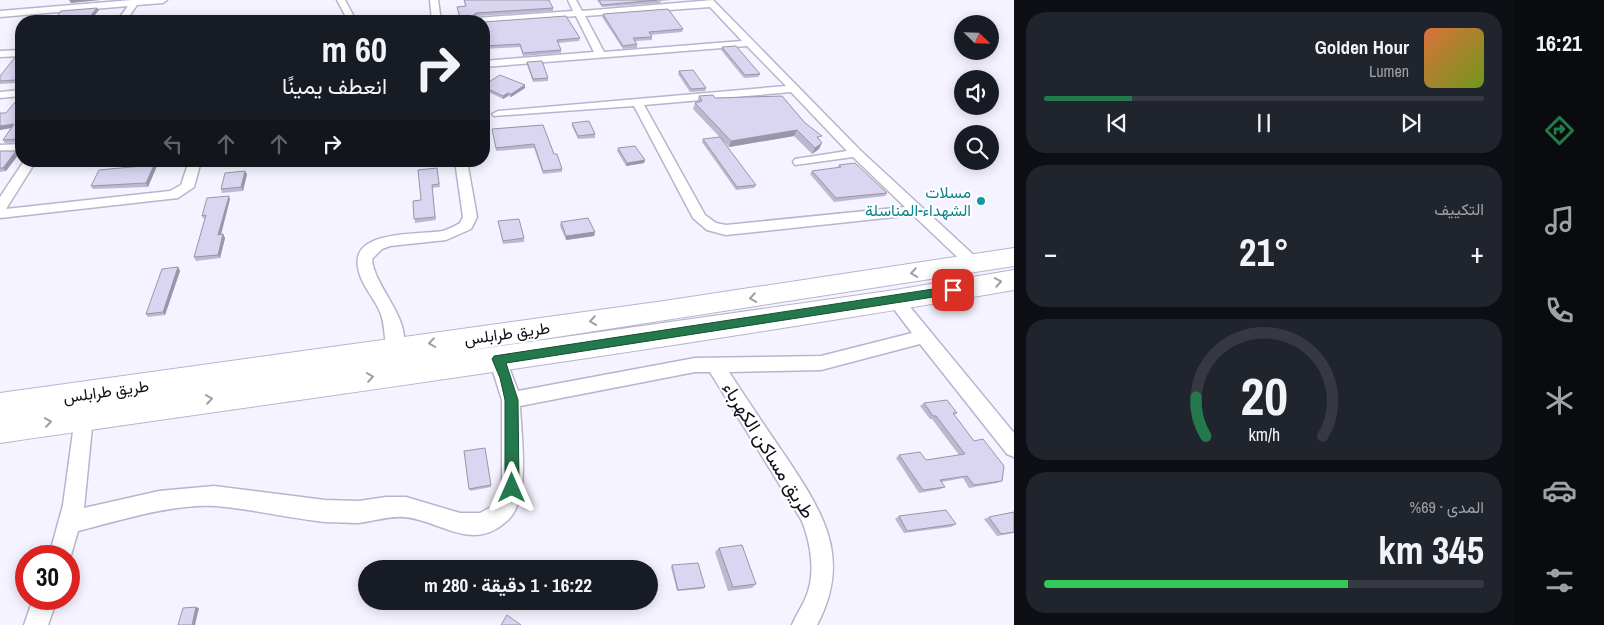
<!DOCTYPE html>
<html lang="ar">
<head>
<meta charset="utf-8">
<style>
	body { margin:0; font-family:"Archivo Narrow",Vazirmatn,sans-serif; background:#20242c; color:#f1f3f6; direction:rtl; height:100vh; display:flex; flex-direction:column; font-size:19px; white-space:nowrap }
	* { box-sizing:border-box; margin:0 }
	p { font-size:16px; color:#9ea1a6 }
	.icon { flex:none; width:28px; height:28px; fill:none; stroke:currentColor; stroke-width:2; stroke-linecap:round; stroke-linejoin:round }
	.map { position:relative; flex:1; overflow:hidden; direction:ltr }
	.side { display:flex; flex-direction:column; gap:12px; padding:12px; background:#0d0f14; width:500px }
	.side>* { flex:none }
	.guide { position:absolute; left:15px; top:15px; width:475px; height:152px; border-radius:20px; box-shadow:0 2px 12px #0003; direction:rtl; background:#171b24; color:#f1f3f6; overflow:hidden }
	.needle { width:32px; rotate:113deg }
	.buttons { position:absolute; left:954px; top:15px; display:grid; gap:10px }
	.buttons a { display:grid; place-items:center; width:45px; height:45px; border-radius:50%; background:#171b24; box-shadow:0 2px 12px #0003; font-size:25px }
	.speed { position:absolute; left:15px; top:545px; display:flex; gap:10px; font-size:25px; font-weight:700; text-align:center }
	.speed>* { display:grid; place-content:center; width:65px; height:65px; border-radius:50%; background:#171b24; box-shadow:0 2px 12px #0003; line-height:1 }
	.speed .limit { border:8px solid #d22; background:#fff; color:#111 }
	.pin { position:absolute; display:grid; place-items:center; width:42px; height:42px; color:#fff; margin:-21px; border-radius:10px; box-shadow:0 2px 8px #0006 }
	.me { position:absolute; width:55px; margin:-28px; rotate:0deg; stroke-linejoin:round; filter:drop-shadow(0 0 4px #0008) }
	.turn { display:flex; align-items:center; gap:18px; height:105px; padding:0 20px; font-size:22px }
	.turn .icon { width:65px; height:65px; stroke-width:2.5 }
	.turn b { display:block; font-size:35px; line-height:42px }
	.lanes { display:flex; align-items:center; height:48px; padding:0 20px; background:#0003; justify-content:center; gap:25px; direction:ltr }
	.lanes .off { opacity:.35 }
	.big { font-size:38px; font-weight:700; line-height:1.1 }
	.side .tile { flex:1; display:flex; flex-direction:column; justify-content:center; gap:8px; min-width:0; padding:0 18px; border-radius:20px; background:#20242c }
	.side .dial { align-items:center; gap:0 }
	.dial svg { height:130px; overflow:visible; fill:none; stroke:#363941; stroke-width:7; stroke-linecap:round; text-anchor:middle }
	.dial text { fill:#f1f3f6; stroke:none }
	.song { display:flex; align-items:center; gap:15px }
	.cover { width:60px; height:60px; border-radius:8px; background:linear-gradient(135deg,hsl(20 70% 55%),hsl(80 70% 35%)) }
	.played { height:5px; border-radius:2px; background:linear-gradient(90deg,#23794b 20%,#363941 20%) }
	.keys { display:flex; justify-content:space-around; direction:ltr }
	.heat { display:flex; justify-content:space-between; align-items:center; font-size:28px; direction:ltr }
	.charge { height:8px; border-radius:4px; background:linear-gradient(90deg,#34c759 69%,#363941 0) }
	.trip { position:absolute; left:358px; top:560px; width:300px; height:50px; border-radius:25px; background:#171b24; box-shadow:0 2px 12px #0003; font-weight:700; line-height:50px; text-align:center; direction:rtl }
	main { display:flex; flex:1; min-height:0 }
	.tab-bar { display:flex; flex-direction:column; width:90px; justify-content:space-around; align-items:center; background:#090b0e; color:#9ea1a6 }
	.tab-bar .icon { width:35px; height:35px }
	.tab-bar .selected { color:#23794b }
	.tab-bar b { font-size:22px; color:#f1f3f6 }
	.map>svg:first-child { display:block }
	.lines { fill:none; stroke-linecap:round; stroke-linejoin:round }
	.street-casing { stroke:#b7b4cf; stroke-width:3 }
	.highway-casing { stroke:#b7b4cf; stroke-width:2 }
	.street { fill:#fff; fill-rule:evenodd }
	.highway { fill:#fff; fill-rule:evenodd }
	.wall { fill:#bbb8d0 }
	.shaded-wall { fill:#9996a9 }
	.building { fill:#dad6f2; stroke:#9996a9 }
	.oneway { stroke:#a09fa3 }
	.route { fill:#23794b; stroke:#174f31 }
	.culture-dot { fill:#0f9aa8; stroke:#fff; stroke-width:2 }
	.labels { text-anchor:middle; stroke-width:4; stroke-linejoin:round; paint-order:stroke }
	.culture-label { font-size:16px; fill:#0d838f; stroke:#fff; text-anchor:end }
	.street-label { font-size:16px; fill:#111019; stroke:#fff }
	.near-street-label { font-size:19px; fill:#111019; stroke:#fff }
</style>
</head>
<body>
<main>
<nav class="tab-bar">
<b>16:21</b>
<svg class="icon selected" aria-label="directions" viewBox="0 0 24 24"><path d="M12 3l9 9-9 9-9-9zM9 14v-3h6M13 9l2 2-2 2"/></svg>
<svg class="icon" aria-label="music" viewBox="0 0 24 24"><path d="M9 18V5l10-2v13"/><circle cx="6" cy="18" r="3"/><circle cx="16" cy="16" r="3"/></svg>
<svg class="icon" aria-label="phone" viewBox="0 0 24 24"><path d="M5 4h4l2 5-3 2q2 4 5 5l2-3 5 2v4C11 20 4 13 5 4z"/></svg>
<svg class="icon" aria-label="climate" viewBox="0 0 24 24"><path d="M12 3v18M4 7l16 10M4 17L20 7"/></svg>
<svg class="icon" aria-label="car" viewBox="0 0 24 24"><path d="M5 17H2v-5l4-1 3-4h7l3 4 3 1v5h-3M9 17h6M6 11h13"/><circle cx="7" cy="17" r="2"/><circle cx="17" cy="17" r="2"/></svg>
<svg class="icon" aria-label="filters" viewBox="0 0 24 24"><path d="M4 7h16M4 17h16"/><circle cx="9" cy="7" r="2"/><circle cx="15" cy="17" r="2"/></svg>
</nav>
<section class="side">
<div class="tile">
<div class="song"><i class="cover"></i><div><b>Golden Hour</b><p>Lumen</p></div></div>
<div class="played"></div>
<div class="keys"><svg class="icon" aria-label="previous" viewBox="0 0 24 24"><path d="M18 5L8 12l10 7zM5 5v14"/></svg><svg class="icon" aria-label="pause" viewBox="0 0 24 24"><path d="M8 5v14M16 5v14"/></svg><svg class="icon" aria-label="next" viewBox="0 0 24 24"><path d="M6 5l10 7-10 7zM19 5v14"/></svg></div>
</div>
<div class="tile"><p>التكييف</p>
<div class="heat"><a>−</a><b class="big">21°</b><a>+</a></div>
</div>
<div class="tile dial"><svg viewBox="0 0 100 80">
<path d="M14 69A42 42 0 1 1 86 69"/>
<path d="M14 69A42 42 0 0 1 8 45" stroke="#23794b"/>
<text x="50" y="56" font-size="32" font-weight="700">20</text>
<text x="50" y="72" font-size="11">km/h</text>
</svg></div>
<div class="tile"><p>المدى · 69%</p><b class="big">345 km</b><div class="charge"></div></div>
</section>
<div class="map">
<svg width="1014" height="625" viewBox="0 0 1014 625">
	<rect width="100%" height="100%" fill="#f5f3ff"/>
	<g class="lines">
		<g class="street-casing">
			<path id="street" d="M 132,0 L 167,0 L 163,3 L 137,5 L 126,21 L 117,21 L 128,6 L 0,17 L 0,11 Z
				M 337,0 L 345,0 L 353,15 L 353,21 L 345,21 L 345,15 Z
				M 430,0 L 438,0 L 441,21 L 432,21 Z
				M 568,0 L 576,0 L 582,11 L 713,0 L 860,150 L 979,260 L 982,264 L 979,268 L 969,268 L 913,215 L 726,235 L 707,230 L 693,218 L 634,106 L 494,116 L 492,114 L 498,111 L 786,86 L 747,46 L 484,67 L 484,61 L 594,52 L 576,16 L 484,23 L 484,21 L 471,21 L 476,18 L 573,11 ZM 710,7 L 742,41 L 604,52 L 585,16 ZM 791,92 L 847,151 L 795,159 L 793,162 L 795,165 L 853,157 L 905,207 L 726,225 L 716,223 L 705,215 L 644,105 Z
				M 21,50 L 21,56 L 0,57 L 0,51 Z
				M 21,90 L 21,96 L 0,98 L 0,92 Z
				M 21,144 L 21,152 L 0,153 L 0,145 Z
				M 24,161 L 36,161 L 6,209 L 170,191 L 181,185 L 189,161 L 201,161 L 194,187 L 178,198 L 0,218 L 0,197 Z
				M 455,161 L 467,161 L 477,217 L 471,229 L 446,240 L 390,246 L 382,249 L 372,259 C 374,288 416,323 401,353 L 395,355 L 389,353 C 383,341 386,325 380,312 C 374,297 360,284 358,267 C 351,229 421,235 443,231 C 449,229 455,226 460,223 L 463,217 Z
				M 895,294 L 901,296 L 1014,433 L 1014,457 L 1007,454 L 920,344 L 821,370 L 729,372 C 747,399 765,427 784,454 C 822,511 853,557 817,625 L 792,625 C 796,615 802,607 806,597 C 816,574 811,544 802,521 L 710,372 L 695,372 L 520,406 C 521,436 531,498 508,520 C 472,554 441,520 404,517 C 388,516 374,521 359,523 C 348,523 336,522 325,522 C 288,518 252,509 216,506 C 174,503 118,521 78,531 L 69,562 L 69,556 L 49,556 L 63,505 L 75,417 L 77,411 L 84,409 L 91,411 L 93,417 L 84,508 L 159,491 L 214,486 L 325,500 L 359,501 L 386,497 L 406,497 L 460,513 L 480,513 L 493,506 L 502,488 L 502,400 L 489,359 L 492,354 L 498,352 L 504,354 L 518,391 L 695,358 L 821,356 L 912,333 L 887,300 L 889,296 Z
				M 33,599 L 57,599 L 48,625 L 24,625 Z"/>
		</g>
		<g class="highway-casing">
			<path id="highway" d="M 1014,248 L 1014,266 L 459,352 L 895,290 L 1014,270 L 1014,290 C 677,348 338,394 0,443 L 0,393 L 664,301 Z"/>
		</g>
		<use href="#street" class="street"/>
		<use href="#highway" class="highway"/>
	</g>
	<path class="wall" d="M 464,0 L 553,8 L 553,11 L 476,16 L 472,19 L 482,21 L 460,21 L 457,7 L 465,6 Z
		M 597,0 L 671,0 L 661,1 L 660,3 L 602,7 Z
		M 603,14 L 683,29 L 682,32 L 650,35 L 652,37 L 652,40 L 635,41 L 637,44 L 637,48 L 623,49 L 602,17 Z
		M 484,22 L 580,38 L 579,41 L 558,43 L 561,50 L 561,53 L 523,56 L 520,47 L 484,49 Z
		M 722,47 L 760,74 L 758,77 L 744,78 L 721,50 Z
		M 17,55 L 17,83 L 0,84 L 0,81 Z
		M 527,62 L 548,78 L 548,81 L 533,82 L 527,65 Z
		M 679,71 L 706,88 L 705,91 L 690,92 L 678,74 Z
		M 484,85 L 525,85 L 525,88 L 511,97 L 508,96 L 503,99 L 484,90 Z
		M 699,96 L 715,98 L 782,96 L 820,140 L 819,149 L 812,154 L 794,136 L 729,147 L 693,109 L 695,103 L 697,102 Z
		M 0,113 L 6,113 L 20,142 L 5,143 L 3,140 L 11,128 L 0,130 Z
		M 572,123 L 595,134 L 595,138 L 578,139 L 572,126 Z
		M 543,125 L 554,154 L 562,169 L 562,172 L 543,174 L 534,148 L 496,151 L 492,129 Z
		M 703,139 L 756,185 L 754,188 L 736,190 L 702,142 Z
		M 618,148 L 645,160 L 644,163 L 626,166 L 617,151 Z
		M 0,151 L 19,154 L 6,171 L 0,172 Z
		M 58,161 L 81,161 L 79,165 L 59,167 L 56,164 Z
		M 144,161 L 159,161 L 148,187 L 93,189 L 91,186 L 142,166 Z
		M 839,165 L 887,193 L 885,196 L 834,202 L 810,174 L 812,171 L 837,168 Z
		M 437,168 L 440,187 L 432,188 L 436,220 L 415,223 L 413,201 L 421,200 Z
		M 247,174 L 243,191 L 222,193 L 221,189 Z
		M 230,199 L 221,234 L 223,234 L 225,238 L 220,258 L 196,261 L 194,257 L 205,219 L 204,219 L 202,216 Z
		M 498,221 L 524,238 L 524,242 L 503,244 Z
		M 561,222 L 595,232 L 594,236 L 566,240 L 560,226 Z
		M 178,267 L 180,271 L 165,315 L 148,317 L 146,314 Z
		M 924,403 L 957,413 L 954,415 L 1002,481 L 997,483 L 969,488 L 963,478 L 942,482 L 945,487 L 941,489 L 919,493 L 896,458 L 899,455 L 926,460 L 959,455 L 932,419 L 930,419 L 920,406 Z
		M 464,451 L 491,485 L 491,487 L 470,491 Z
		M 1014,512 L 1014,533 L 997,536 L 984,519 L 989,517 Z
		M 899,516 L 956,524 L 951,527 L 904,533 L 895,519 Z
		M 719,548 L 756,584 L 752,588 L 728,591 L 715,552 Z
		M 672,565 L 705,587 L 703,589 L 677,591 L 671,567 Z"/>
	<path class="shaded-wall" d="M 69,0 L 101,0 L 71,3 Z
		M 97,8 L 99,10 L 90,21 L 87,20 Z
		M 476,13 L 476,16 L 469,21 L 469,18 Z
		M 21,72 L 21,78 L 17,83 L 15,80 Z
		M 525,85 L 525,88 L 511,97 L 511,94 Z
		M 508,93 L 508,96 L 503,99 L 503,96 Z
		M 14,124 L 16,127 L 0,130 L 0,126 Z
		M 797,130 L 794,136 L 729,147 L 731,141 Z
		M 822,143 L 819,149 L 812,154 L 815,148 Z
		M 16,151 L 19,154 L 6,171 L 3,168 Z
		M 645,160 L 644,163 L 626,166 L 627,163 Z
		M 77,161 L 81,161 L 79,165 L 77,162 Z
		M 156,161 L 159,161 L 148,187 L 146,183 Z
		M 245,171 L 247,174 L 243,191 L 241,187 Z
		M 229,196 L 230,199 L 220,238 L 218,235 Z
		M 595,232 L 594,236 L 566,240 L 566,236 Z
		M 223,234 L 225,238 L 220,258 L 218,255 Z
		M 178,267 L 180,271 L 165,315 L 163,312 Z
		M 196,607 L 199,608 L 195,625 L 192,625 Z"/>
	<path class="building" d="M 464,0 L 549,0 L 553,8 L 476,13 L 469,18 L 482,21 L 461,21 L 457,7 L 466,6 Z
		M 599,0 L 657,0 L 602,5 Z
		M 97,8 L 87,20 L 96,19 L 94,21 L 53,21 L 61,11 Z
		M 668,9 L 683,29 L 649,32 L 652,37 L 633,38 L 637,44 L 623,46 L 603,14 Z
		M 566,16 L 580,38 L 557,40 L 561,50 L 523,53 L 520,44 L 484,46 L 484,22 Z
		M 736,46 L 760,74 L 745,75 L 722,47 Z
		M 21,54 L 21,72 L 15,80 L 0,81 L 0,76 L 17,55 Z
		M 542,61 L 548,78 L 533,79 L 527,62 Z
		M 693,70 L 706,88 L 691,89 L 679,71 Z
		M 500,75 L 525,85 L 511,94 L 508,93 L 503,96 L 484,87 L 484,85 Z
		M 21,95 L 21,143 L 20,145 L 18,139 L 3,140 L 14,124 L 0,126 L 0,113 L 6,113 Z
		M 713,95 L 715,98 L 782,96 L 805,123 L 822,136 L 817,137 L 822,143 L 815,148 L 797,130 L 731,141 L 695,103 L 702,101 L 699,96 Z
		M 589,121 L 595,134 L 578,136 L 572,123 Z
		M 543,125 L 554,154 L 557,154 L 562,169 L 543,171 L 534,144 L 496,148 L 492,129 Z
		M 720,137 L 756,185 L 737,187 L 703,139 Z
		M 635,146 L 645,160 L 627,163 L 618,148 Z
		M 0,151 L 16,151 L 3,168 L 0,168 Z
		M 58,161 L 77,161 L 56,164 Z
		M 144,161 L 156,161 L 146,183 L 91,186 L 99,170 L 142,166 Z
		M 855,163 L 887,193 L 836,198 L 812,171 L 841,167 L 839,165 Z
		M 437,168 L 439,184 L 432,185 L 435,217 L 414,219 L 413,201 L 421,200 L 418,170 Z
		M 245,171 L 241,187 L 221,189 L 225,173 Z
		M 229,196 L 218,235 L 223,234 L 218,255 L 194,257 L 206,215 L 202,216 L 207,198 Z
		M 588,218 L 595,232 L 566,236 L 561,222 Z
		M 519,219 L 524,238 L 503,241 L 498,221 Z
		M 178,267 L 163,312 L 146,314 L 162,269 Z
		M 947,400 L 957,413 L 953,413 L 974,441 L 983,439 L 1004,466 L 1002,481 L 974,485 L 967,476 L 940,480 L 945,487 L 923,490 L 899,455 L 920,452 L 926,460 L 965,454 L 936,416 L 933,416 L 924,403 Z
		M 485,448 L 491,485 L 469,489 L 464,451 Z
		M 946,510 L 956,524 L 907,531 L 899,516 Z
		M 1014,512 L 1014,532 L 1001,534 L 989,517 Z
		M 742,545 L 756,584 L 733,587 L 719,548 Z
		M 698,563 L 705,587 L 678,590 L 672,565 Z
		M 196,607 L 192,625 L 178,625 L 183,608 Z
		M 507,615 L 521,625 L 501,625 Z"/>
	<defs><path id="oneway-chevron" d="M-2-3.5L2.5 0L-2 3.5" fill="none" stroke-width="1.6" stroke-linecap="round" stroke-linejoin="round" transform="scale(1.25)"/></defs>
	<g class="oneway">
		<use href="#oneway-chevron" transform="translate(914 273) rotate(171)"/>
		<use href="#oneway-chevron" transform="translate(998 282) rotate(-10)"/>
		<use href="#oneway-chevron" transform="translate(753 298) rotate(171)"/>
		<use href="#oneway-chevron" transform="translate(593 321) rotate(172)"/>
		<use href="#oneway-chevron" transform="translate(432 343) rotate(172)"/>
		<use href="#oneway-chevron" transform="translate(370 377) rotate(-8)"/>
		<use href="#oneway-chevron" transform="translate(209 399) rotate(-8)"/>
		<use href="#oneway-chevron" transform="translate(48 422) rotate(-8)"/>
	</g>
	<path class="route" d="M 953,286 L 959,290 L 953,294 L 506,363 L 518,400 L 519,488 L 517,493 L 512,495 L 507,493 L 505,488 L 505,400 L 500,378 L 492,359 L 494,356 Z"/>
	<circle class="culture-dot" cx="981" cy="201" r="5"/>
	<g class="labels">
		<g class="culture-label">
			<text x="971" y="198">مسلات<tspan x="971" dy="18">الشهداء-المناسلة</tspan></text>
		</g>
		<g class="street-label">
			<text transform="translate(507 333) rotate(-8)" y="6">طريق طرابلس</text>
			<text transform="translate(106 391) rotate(-8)" y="6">طريق طرابلس</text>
		</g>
		<g class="near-street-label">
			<text transform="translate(769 450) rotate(58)" y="7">طريق مساكن الكهرباء</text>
		</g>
	</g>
</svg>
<div class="buttons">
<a><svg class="needle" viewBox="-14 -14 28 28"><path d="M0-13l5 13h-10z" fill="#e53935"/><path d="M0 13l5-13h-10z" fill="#9ea1a6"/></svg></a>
<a><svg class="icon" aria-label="sound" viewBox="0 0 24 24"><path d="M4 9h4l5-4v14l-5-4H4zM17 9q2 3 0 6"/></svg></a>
<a><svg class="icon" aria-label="search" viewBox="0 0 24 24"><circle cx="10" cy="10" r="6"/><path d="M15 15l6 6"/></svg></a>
</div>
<div class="speed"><div class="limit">30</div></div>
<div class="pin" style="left:953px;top:290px;background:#d93025"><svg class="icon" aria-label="arrive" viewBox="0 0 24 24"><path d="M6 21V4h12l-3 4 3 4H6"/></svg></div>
<svg class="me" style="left:512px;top:488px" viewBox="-20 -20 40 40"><path d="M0-17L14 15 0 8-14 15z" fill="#23794b" stroke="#fff" stroke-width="4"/></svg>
<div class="trip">16:22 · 1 دقيقة · 280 m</div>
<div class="guide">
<div class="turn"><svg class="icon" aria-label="right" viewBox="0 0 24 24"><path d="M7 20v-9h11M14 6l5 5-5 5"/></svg><div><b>60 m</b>انعطف يمينًا</div></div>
<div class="lanes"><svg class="icon off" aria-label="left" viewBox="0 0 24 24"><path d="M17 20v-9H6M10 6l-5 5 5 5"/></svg><svg class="icon off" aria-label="ahead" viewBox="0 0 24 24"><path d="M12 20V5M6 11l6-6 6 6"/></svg><svg class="icon off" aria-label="ahead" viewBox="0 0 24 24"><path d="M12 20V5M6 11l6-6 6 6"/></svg><svg class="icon" aria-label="right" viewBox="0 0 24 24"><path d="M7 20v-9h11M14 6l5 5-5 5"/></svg></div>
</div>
</div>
</main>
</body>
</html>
